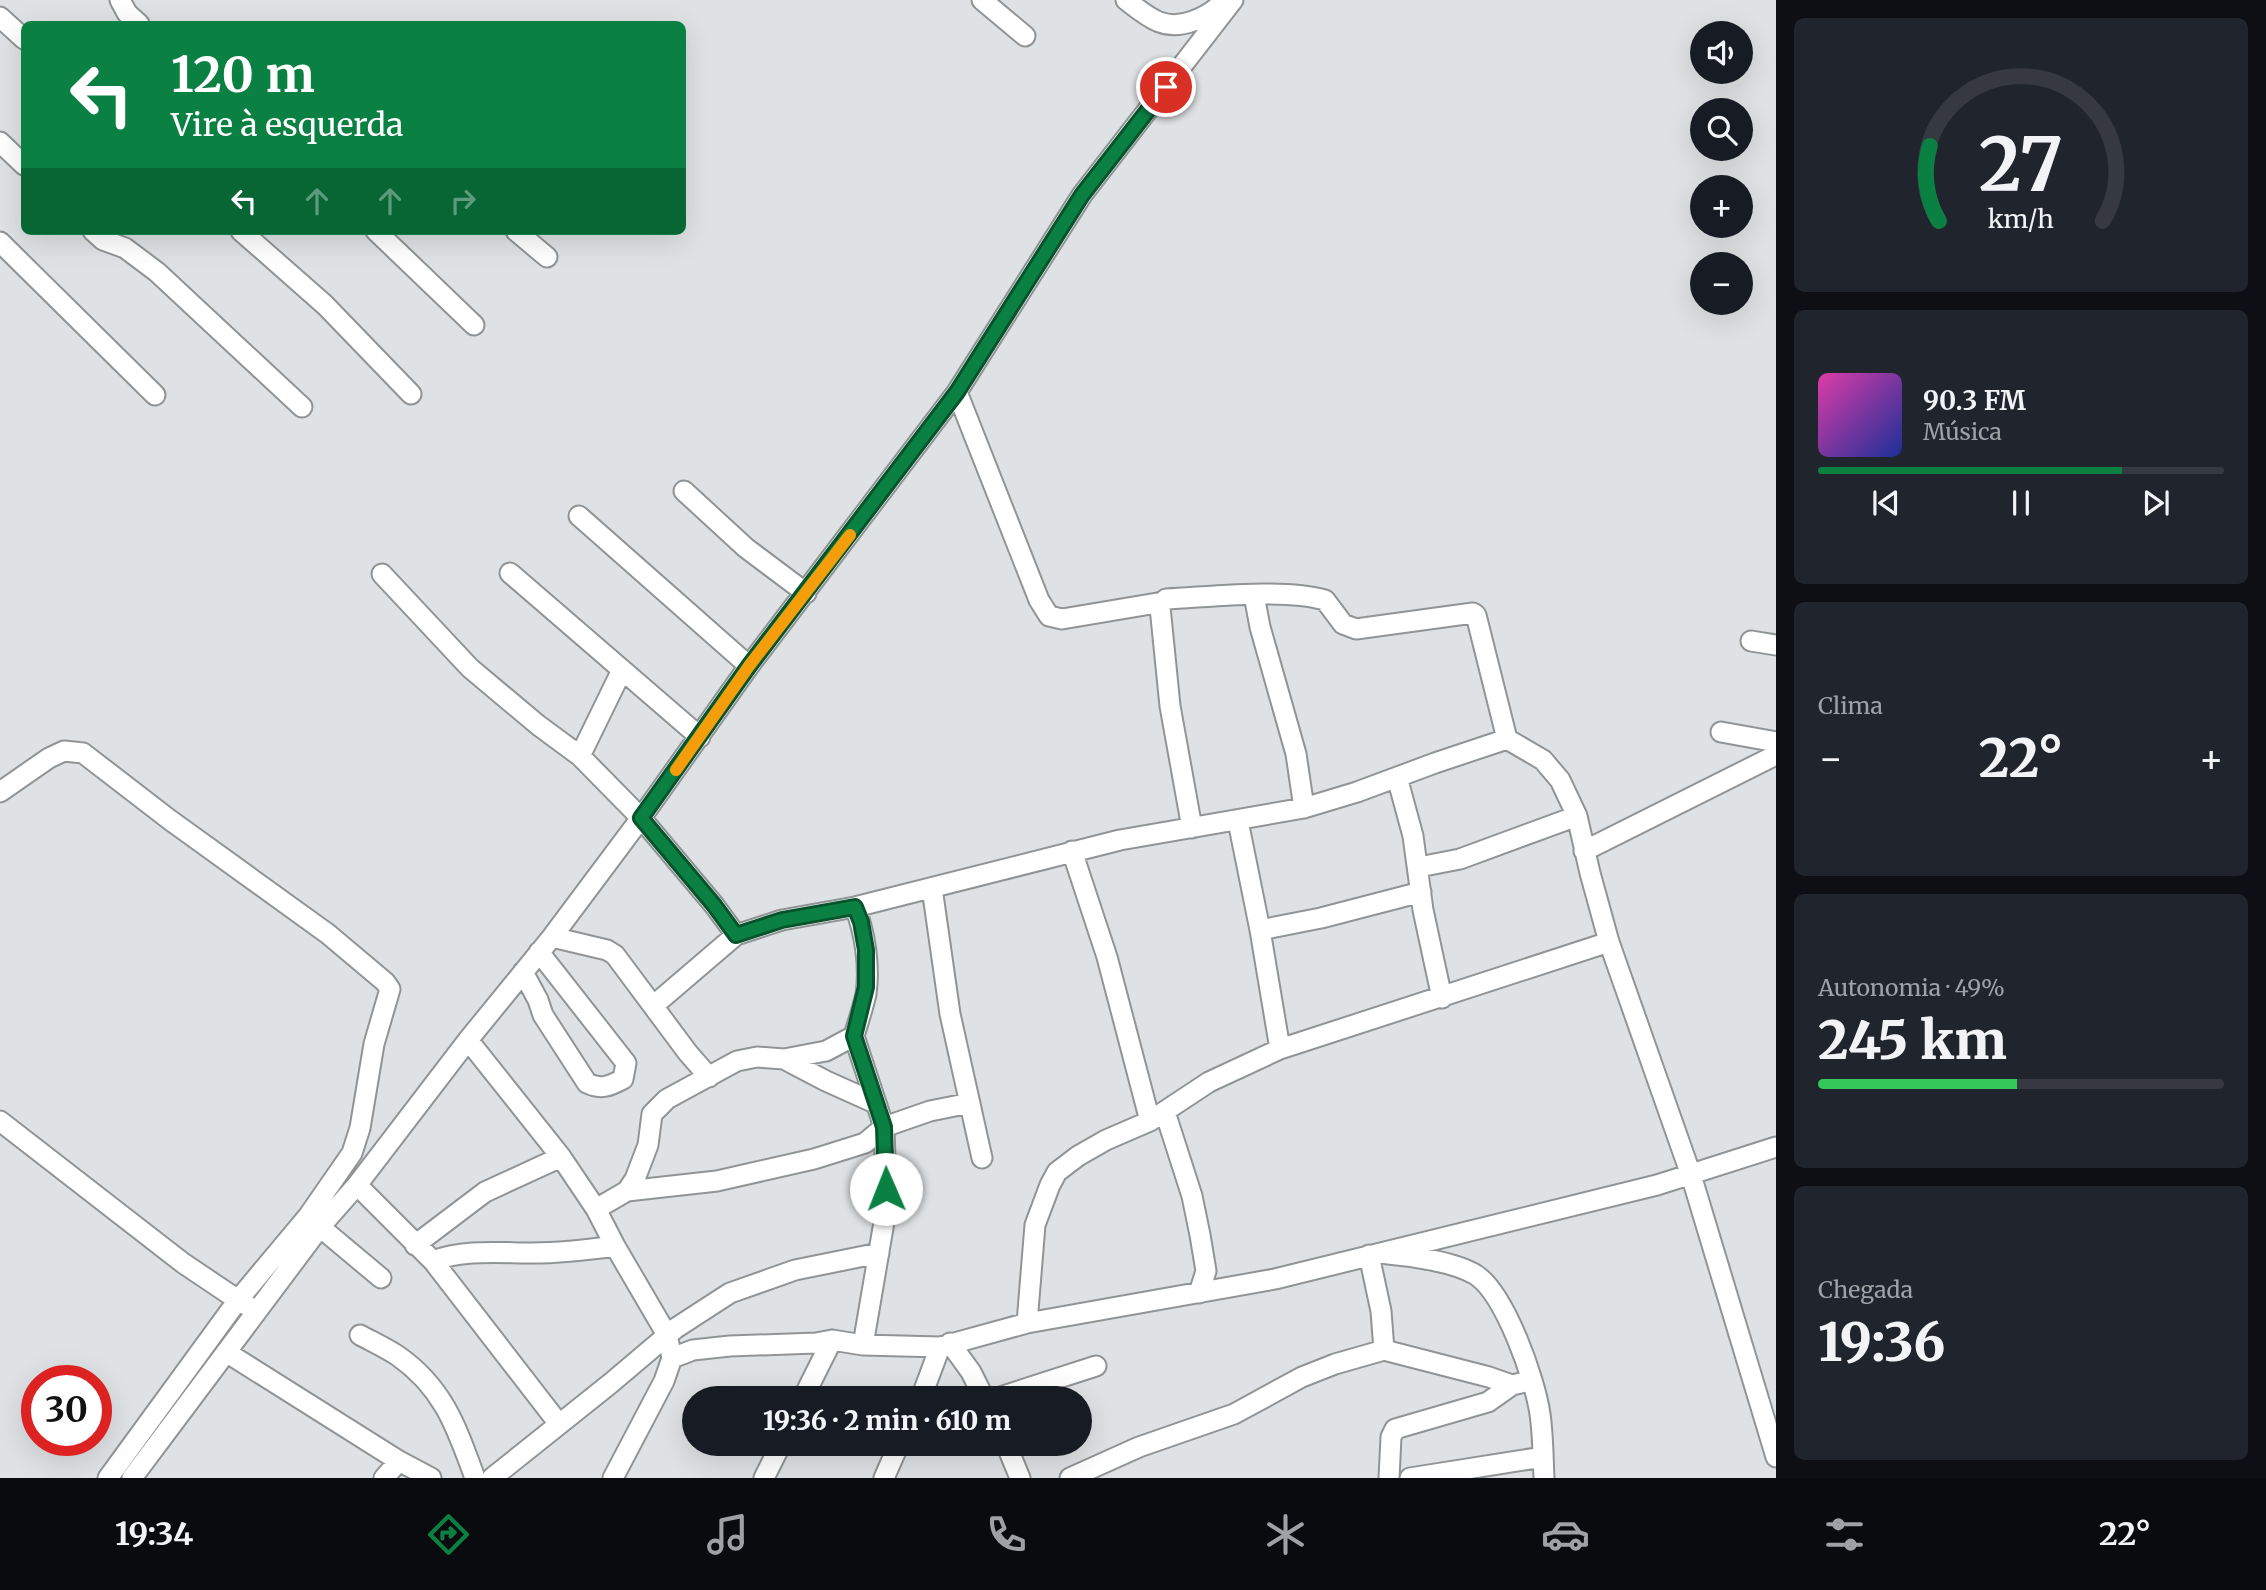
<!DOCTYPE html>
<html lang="pt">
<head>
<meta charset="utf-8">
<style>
	body { margin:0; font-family:Merriweather,serif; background:#20242c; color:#f1f3f6; height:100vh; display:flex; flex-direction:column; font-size:26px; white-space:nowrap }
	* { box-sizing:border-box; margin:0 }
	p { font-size:23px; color:#9ea1a6 }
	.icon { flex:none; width:38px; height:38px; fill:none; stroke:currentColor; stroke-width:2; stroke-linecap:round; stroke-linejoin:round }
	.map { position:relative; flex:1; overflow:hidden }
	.drawer { display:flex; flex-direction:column; gap:18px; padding:18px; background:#0d0f14; width:490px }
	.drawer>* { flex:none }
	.banner { position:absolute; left:21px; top:21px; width:665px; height:214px; border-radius:10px; box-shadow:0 7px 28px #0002; background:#0b8043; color:#fff; overflow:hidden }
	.fabs { position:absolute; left:1690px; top:21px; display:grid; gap:14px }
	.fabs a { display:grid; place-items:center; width:63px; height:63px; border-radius:50%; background:#171b24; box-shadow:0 7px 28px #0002; font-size:35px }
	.speed { position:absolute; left:21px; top:1365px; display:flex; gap:14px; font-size:35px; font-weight:700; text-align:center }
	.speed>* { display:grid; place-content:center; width:91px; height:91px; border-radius:50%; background:#171b24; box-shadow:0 7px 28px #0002; line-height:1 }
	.speed .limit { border:10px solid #d22; background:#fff; color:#111 }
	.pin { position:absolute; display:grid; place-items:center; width:60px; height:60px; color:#fff; margin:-30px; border:4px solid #fff; border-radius:50%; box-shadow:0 2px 7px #0007 }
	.me { position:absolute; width:77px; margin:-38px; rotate:359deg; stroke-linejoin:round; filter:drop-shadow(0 0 5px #0008) }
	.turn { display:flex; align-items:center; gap:24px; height:147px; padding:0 35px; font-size:32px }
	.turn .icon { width:91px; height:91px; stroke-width:2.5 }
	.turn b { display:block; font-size:49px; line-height:60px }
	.lanes { display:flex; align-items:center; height:66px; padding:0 35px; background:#0003; justify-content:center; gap:35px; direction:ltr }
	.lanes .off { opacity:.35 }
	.big { font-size:52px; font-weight:800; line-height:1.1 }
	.drawer .widget { flex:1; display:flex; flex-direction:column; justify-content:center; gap:10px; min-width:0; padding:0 24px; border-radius:10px; background:#20242c }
	.drawer .dial { align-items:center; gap:0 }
	.dial svg { height:182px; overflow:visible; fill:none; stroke:#363941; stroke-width:7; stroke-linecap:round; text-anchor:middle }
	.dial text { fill:#f1f3f6; stroke:none }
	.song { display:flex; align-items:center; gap:21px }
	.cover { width:84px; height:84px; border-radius:10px; background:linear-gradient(135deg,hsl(320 70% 55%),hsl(230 70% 35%)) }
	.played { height:7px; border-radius:4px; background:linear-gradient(90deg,#0b8043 75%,#363941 75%) }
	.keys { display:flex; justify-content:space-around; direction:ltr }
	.heat { display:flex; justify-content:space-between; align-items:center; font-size:38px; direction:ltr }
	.charge { height:10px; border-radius:5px; background:linear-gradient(90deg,#34c759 49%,#363941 0) }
	.trip { position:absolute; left:682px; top:1386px; width:410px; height:70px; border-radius:35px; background:#171b24; box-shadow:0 7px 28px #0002; font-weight:800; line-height:70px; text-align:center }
	.tabs { display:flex; height:112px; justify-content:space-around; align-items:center; background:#090b0e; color:#9ea1a6 }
	.tabs .icon { width:49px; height:49px }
	.tabs .selected { color:#0b8043 }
	.tabs b { font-size:32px; color:#f1f3f6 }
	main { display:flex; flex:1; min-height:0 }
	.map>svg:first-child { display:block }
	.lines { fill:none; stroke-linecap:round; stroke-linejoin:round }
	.minor-casing { stroke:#919495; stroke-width:23 }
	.minor { stroke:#fff; stroke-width:19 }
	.route-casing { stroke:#07532c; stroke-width:18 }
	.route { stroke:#0b8043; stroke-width:12 }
	.slow { stroke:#f59e0b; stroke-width:12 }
</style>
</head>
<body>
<main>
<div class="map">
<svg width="1776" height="1478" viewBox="0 0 1776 1478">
	<rect width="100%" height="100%" fill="#dfe2e4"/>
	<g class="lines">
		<g class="minor-casing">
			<path id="minor" d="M 120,0 L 127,13 L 139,24
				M 982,0 L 1025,36
				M 1126,0 C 1148,17 1164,32 1193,21 C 1204,17 1213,12 1222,3
				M 0,17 L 24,39
				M 0,142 L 24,165
				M 93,231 L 103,240 L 125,248 L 157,272 L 302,407
				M 241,231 L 325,305 L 411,394
				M 376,231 L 474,325
				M 516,231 L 547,257
				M 0,242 L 155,395
				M 957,392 L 1039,600 L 1049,616 L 1062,619 L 1163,602 L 1166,599 C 1210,597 1284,588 1325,600 L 1343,624 L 1356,629 L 1473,613 L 1476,615 L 1507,739
				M 684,491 L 746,548 L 806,593
				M 579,516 L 749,666
				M 510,573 L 700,737
				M 382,574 L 470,668 L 538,725 L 580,756 L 641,818 L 714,905 L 736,935 L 782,920 L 855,907 L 1120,840 L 1304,808 L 1357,792 L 1435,763 L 1507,739 L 1543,760 L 1560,780 L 1577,816 L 1590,873 L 1609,942 L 1691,1175 L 1776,1457
				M 1254,595 L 1260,627 L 1296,754 L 1304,808
				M 1163,602 L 1160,607 L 1170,706 L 1192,828
				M 1751,641 L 1776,645
				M 1721,732 L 1776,742
				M 580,756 L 622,670
				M 1397,777 L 1413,836 L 1423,910 L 1442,998
				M 0,792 L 49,758 L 64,751 L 83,753 L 170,820 L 328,934 L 385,982 L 390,989 L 374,1044 L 360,1128 L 352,1153 L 309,1215 L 238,1300 L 183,1263 L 0,1121
				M 1238,821 L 1260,930 L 1280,1049
				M 1072,851 L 1107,957 L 1150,1121
				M 1584,851 L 1776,755
				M 1419,867 L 1460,859 L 1577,816
				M 932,888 L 950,1014 L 982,1158
				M 1260,930 L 1321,918 L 1421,892
				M 552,937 L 607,950 L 615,955 L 688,1053 L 709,1077
				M 523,972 L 538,1000 L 543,1015 L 587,1083 C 601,1090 610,1086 623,1079 L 626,1063 L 539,952
				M 653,1006 L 736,935
				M 854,1036 L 884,1127 L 885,1159 L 884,1222 L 863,1345
				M 468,1040 L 561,1157 L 596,1209 L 615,1246 L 667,1335 L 672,1358 L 664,1381 L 613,1478
				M 784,1059 L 826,1081 L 875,1103
				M 1165,1112 L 1192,1196 L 1200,1235 L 1206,1271 L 1199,1293
				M 357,1185 L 433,1261 L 559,1424
				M 627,1191 L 635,1179 L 648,1145 L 652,1114 L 667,1099 L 737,1061 L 757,1057 L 784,1059 L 826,1051 L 854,1036 C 858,1022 863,1008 866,994 C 870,966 865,933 855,907
				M 596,1209 L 627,1191 L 717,1181 L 814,1159 L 865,1143 L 884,1127 L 930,1111 L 970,1103
				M 320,1227 L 381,1278
				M 415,1245 L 485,1192 L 561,1157
				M 1388,1254 C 1412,1256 1455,1262 1476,1275 C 1505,1294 1535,1379 1540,1414 C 1543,1435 1543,1457 1544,1478
				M 1369,1255 L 1381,1311 L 1384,1350
				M 433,1261 C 464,1249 500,1253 532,1253 C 560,1253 587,1250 615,1246
				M 1027,1323 L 1035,1225 L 1050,1185 L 1057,1172 L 1078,1156 L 1106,1140 L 1150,1121 L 1209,1082 L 1280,1049 L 1609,942
				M 360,1335 C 373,1342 386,1348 398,1356 C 444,1388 457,1429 475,1478
				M 950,1343 L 971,1372 L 984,1398
				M 226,1352 L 399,1461 L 431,1478
				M 672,1358 L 693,1350 L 730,1346 L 816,1343 L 832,1340 L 863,1345 L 940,1347 L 1027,1323 L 1275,1279 L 1657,1185 L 1776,1147
				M 803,1398 L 832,1340
				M 921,1398 L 940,1347
				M 997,1398 L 1096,1366
				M 1006,1444 L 1020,1478
				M 108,1478 L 238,1300 L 248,1306
				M 132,1478 L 320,1227 L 357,1185 L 468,1040 L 552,937 L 641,818 L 749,666 L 957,392 L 1082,195 L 1233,0
				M 384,1478 L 399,1461
				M 492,1478 L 611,1383 L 676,1328 L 730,1293 L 795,1270 L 879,1253
				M 764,1478 L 781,1444
				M 884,1478 L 899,1444
				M 1070,1478 L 1139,1447 L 1234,1414 L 1302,1377 L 1335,1364 L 1384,1350 L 1489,1377 L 1512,1385
				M 1389,1478 L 1391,1437 L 1395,1429 L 1488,1402 L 1512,1385 L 1521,1383
				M 1410,1478 L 1543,1457"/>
		</g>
		<use href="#minor" class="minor"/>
	</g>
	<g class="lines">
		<g class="route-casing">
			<path id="route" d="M 886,1189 L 884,1127 L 854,1036 L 866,987 L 866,950 L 861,922 L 855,907 L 782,920 L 736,935 L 714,905 L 641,818 L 749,666 L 957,392 L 1082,195 L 1166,87"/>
		</g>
		<use href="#route" class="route"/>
		<path class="slow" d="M 676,770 L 749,666 L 850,535"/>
	</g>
</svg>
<div class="fabs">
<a><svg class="icon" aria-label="sound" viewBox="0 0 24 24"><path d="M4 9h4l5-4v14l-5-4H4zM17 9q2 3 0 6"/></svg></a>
<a><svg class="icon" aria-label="search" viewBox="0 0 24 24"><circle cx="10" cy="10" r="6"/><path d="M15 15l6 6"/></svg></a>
<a>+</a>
<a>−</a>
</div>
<div class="speed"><div class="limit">30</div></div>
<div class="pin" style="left:1166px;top:87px;background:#d93025"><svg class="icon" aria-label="arrive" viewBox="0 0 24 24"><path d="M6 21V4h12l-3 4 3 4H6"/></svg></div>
<svg class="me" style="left:886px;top:1189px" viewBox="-20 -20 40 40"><circle r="19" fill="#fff"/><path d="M0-13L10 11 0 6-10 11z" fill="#0b8043"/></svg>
<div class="trip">19:36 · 2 min · 610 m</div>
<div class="banner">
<div class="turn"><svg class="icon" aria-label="left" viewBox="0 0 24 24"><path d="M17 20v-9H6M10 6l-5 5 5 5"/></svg><div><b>120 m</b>Vire à esquerda</div></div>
<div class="lanes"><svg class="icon" aria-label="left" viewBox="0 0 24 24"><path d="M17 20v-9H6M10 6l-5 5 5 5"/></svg><svg class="icon off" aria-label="ahead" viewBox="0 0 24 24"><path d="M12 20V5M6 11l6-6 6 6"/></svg><svg class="icon off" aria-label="ahead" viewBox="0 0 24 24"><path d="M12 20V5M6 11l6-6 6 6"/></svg><svg class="icon off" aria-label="right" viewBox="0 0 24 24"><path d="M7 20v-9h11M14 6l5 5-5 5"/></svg></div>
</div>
</div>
<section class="drawer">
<div class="widget dial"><svg viewBox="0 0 100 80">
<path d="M14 69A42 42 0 1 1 86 69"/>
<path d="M14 69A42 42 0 0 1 10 36" stroke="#0b8043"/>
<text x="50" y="56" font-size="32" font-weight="700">27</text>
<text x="50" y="72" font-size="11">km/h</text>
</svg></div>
<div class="widget">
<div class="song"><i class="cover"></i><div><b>90.3 FM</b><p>Música</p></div></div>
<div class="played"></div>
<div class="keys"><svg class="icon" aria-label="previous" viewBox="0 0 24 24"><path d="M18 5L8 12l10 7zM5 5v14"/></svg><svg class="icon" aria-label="pause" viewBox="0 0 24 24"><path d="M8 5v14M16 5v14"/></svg><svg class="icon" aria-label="next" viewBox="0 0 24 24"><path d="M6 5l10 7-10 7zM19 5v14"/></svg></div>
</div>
<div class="widget"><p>Clima</p>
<div class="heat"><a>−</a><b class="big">22°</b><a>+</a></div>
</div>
<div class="widget"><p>Autonomia · 49%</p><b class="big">245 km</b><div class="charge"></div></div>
<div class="widget"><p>Chegada</p><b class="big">19:36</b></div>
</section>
</main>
<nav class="tabs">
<b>19:34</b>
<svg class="icon selected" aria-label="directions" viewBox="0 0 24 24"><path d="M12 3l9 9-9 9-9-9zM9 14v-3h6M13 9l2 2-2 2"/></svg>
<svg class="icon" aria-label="music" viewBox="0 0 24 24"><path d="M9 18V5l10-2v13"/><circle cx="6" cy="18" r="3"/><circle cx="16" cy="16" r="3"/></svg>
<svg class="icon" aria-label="phone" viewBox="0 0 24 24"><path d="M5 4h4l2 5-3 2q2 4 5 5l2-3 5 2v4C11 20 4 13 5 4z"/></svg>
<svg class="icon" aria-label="climate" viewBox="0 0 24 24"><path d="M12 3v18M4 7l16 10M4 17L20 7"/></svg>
<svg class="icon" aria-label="car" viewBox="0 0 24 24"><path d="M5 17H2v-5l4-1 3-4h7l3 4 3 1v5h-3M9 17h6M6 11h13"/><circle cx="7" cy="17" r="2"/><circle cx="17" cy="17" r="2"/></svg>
<svg class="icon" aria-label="filters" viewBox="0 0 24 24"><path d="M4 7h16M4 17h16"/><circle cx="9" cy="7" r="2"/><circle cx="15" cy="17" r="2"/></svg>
<b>22°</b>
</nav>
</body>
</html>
